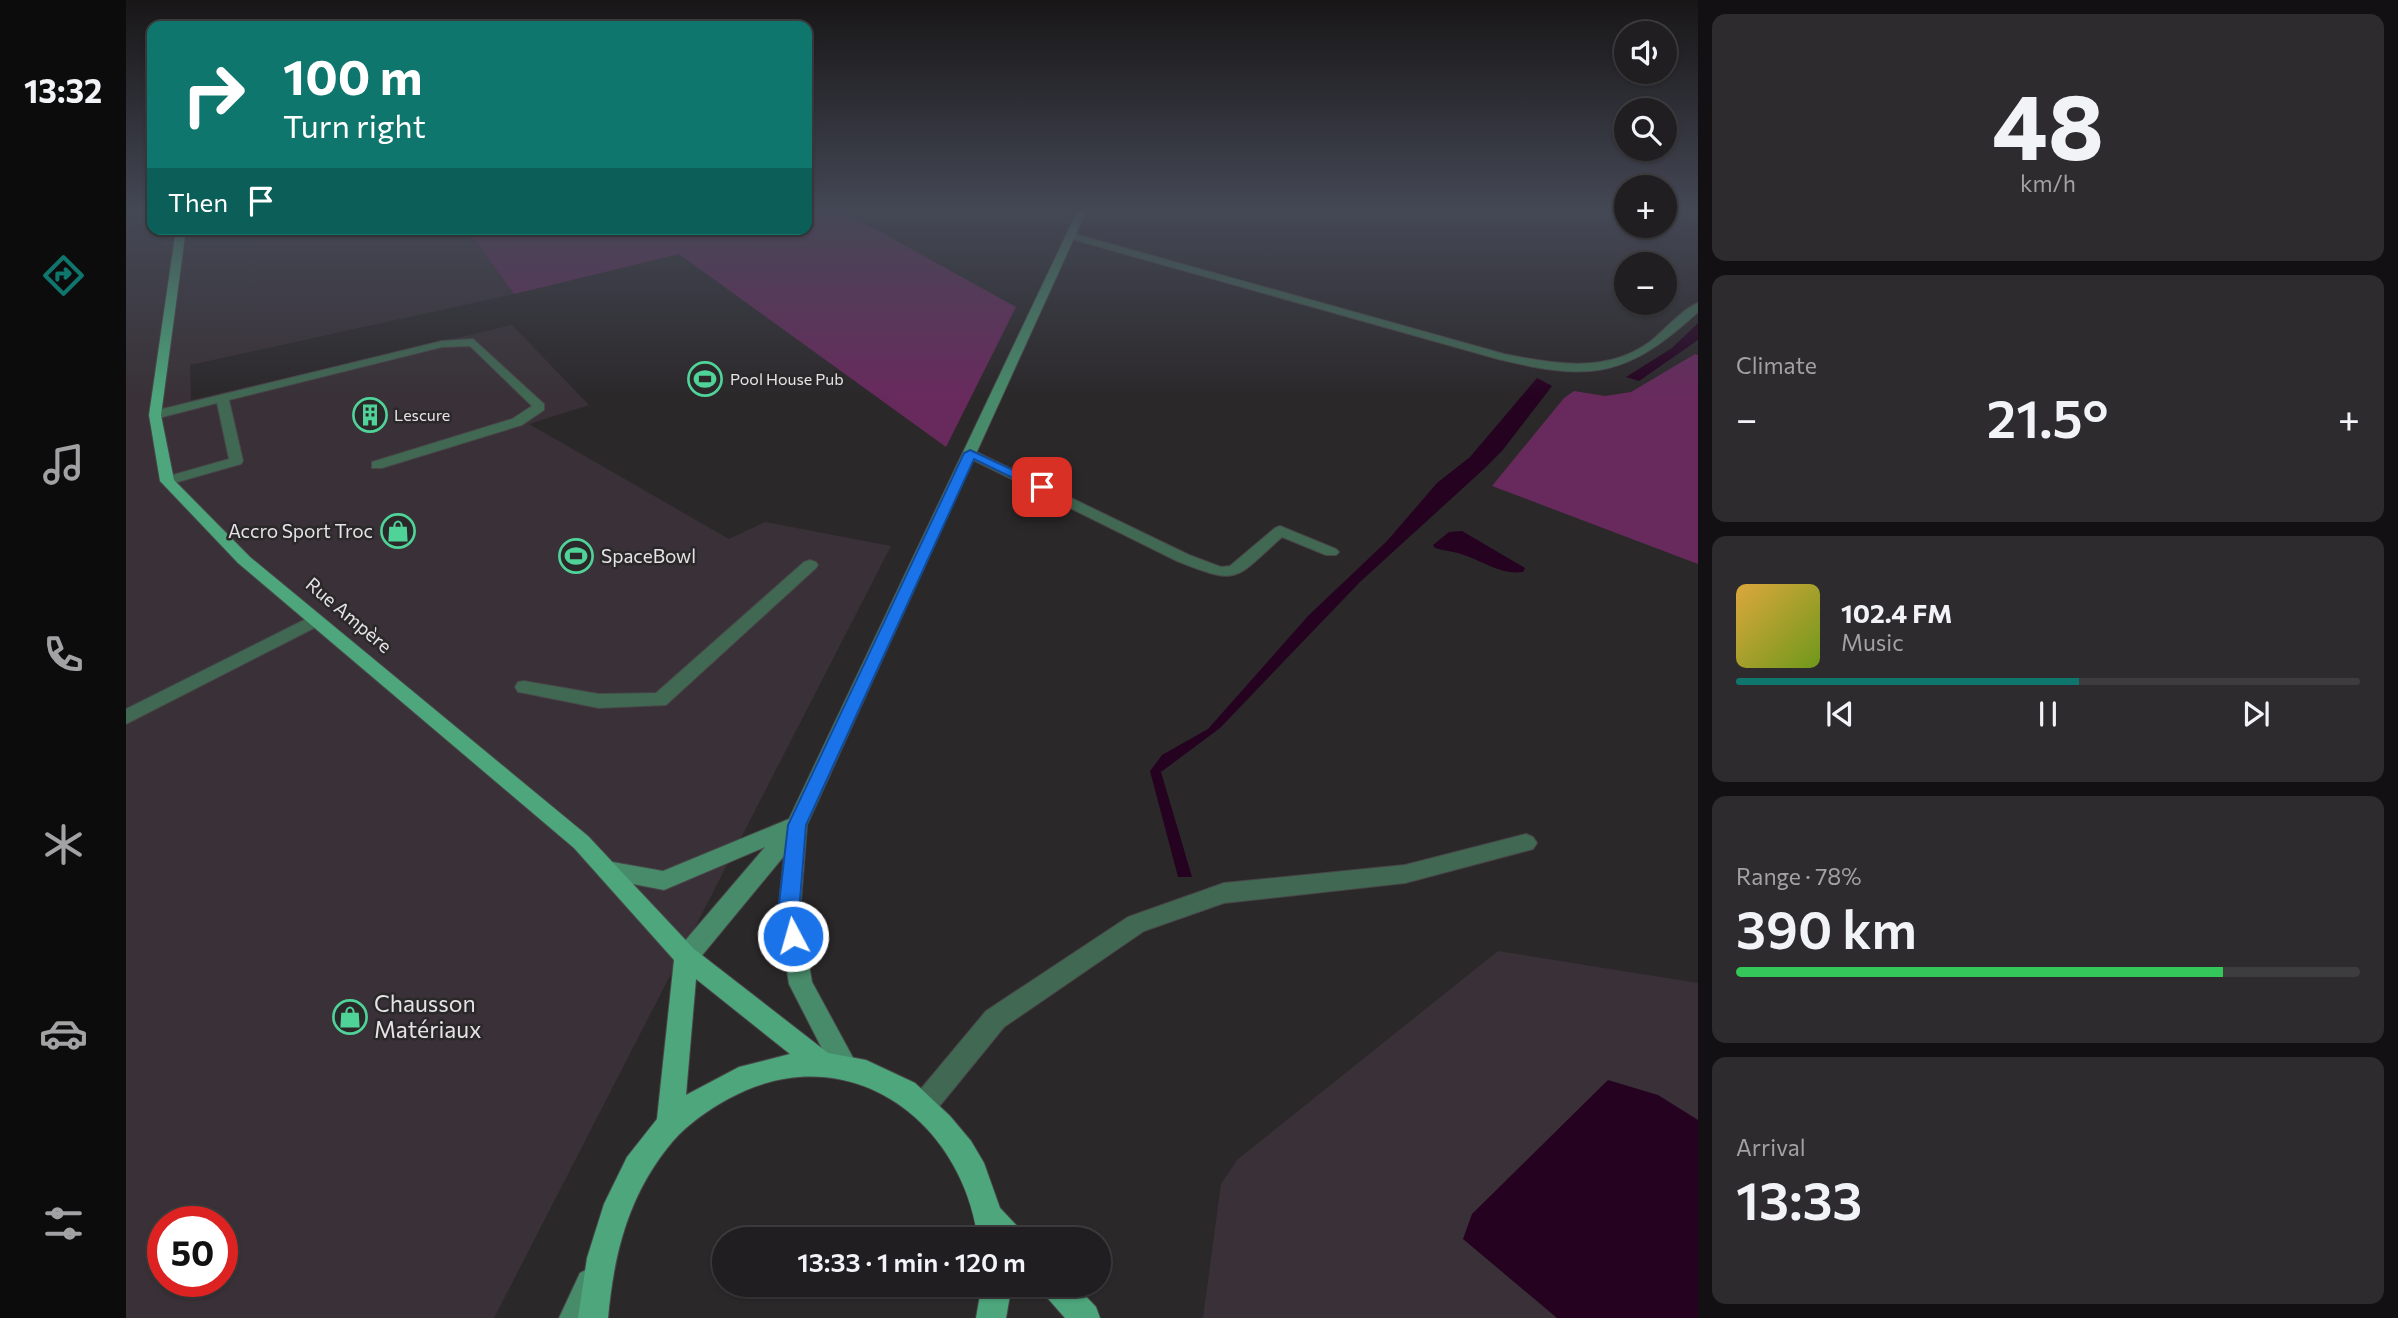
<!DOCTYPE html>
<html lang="en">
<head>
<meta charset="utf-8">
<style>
	body { margin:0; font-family:Commissioner,sans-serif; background:#2d2b2d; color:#f1f3f6; height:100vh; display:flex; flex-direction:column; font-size:26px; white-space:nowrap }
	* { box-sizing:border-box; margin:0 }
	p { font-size:23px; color:#a2a2a5 }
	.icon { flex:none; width:38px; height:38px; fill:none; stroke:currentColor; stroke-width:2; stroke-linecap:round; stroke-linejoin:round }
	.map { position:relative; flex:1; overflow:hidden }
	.side { display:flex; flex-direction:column; gap:14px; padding:14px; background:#121012; width:700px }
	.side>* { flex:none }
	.hud { position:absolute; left:21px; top:21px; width:665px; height:214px; border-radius:14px; box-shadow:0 2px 5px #0004,0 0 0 2px #3d3c3e; background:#0f766e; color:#fff; overflow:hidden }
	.tools { position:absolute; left:1488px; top:21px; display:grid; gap:14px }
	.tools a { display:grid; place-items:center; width:63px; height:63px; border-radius:50%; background:#201e20; box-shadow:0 2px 5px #0004,0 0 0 2px #3d3c3e; font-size:35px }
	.speed { position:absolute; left:21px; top:1206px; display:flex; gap:14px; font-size:35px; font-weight:700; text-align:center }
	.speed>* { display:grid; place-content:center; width:91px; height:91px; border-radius:50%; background:#201e20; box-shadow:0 2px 5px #0004,0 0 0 2px #3d3c3e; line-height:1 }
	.speed .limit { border:10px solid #d22; background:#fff; color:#111 }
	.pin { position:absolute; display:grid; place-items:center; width:60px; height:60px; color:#fff; margin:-30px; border-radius:14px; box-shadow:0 4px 10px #0006 }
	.me { position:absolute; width:77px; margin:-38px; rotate:354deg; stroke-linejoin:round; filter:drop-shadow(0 0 5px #0008) }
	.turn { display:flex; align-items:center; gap:24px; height:147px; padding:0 21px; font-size:32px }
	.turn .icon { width:91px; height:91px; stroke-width:2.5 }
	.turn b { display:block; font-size:49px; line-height:60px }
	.then { display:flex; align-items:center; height:66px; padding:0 21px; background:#0003; gap:14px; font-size:26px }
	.big { font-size:52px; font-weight:600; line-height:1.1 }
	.side .card { flex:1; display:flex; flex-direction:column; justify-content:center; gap:10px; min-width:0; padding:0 24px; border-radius:14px; background:#2d2b2d }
	.side .dial { align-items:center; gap:0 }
	.dial b { font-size:91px; line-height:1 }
	.song { display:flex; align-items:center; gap:21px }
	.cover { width:84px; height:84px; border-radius:10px; background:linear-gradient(135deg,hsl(40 70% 55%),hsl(80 70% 35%)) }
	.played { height:7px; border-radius:4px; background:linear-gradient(90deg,#0f766e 55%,#3d3c3e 55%) }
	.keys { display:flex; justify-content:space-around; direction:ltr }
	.heat { display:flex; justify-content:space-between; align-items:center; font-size:38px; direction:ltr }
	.charge { height:10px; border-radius:5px; background:linear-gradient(90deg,#34c759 78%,#3d3c3e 0) }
	.trip { position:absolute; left:586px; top:1227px; width:399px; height:70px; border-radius:35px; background:#201e20; box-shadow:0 2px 5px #0004,0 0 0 2px #3d3c3e; font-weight:600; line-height:70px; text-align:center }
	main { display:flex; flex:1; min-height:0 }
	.tab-bar { display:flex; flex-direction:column; width:126px; justify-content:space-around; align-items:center; background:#0d0c0d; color:#a2a2a5 }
	.tab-bar .icon { width:49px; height:49px }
	.tab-bar .current { color:#0f766e }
	.tab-bar b { font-size:32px; color:#f1f3f6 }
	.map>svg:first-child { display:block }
	.built { fill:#393137; fill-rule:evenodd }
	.green { fill:#682a5d }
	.water { fill:#250220 }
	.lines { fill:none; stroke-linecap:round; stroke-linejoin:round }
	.service-casing { stroke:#494648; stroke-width:2 }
	.minor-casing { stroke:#494648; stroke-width:2 }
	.secondary-casing { stroke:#494648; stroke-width:2 }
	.primary-casing { stroke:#494648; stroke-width:2 }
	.service { fill:#406853; fill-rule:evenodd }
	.minor { fill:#406853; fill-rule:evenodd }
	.secondary { fill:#488b6a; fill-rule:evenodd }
	.primary { fill:#4da67c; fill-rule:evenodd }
	.route { fill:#1a73e8; stroke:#114b97; stroke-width:2 }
	.labels { text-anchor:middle; stroke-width:5; stroke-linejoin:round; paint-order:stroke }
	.far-poi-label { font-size:16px; fill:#e5e3e5; stroke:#2b282a; text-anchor:start }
	.poi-label { font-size:19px; fill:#e5e3e5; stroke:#2b282a; text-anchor:end }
	.street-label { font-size:19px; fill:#e5e3e5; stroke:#2b282a }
	.near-poi-label { font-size:23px; fill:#e5e3e5; stroke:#2b282a; text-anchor:start }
</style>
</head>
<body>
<main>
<nav class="tab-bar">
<b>13:32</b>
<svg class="icon current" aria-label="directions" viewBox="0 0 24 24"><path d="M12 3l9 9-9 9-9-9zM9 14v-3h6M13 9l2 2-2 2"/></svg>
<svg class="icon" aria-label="music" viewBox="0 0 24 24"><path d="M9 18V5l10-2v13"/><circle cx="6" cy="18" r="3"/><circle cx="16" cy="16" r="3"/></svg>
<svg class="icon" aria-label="phone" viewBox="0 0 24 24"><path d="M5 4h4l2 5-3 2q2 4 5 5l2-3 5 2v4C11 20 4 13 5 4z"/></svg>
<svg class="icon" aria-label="climate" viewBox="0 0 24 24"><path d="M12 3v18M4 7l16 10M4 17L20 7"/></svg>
<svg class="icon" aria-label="car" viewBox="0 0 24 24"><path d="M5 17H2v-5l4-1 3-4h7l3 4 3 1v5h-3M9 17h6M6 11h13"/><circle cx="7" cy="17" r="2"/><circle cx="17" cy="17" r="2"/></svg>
<svg class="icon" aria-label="filters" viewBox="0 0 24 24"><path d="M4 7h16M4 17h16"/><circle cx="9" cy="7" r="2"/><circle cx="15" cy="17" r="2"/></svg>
</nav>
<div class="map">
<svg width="1572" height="1318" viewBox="0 0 1572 1318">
	<rect width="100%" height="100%" fill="#2b282a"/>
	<path class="built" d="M 0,212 L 26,212 L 26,229 L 342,229 L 388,294 L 64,365 L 65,400 L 386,325 L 463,405 L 403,424 L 603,539 L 639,522 L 765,546 L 368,1318 L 0,1318 ZM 37,1222 L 96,1222 L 96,1281 L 37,1281 Z
		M 1372,951 L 1572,983 L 1572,1318 L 1077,1318 L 1095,1184 L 1111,1160 Z"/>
	<path class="green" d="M 681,212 L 718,212 L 890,307 L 820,447 L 553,254 L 388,294 L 341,229 L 681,229 Z
		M 1569,354 L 1572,355 L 1572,564 L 1366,486 L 1438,398 L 1448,391 L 1479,396 L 1505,392 Z"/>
	<path class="water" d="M 1572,323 L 1572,340 L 1513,381 L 1500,377 L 1546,348 Z
		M 1411,378 L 1426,386 L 1376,451 L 1359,468 L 1234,582 L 1094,728 L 1035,772 L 1066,877 L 1052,877 L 1024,771 L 1036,755 L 1082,729 L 1182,616 L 1261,541 L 1311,483 L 1344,457 Z
		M 1336,531 L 1399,568 L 1397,572 C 1374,575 1357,561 1335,554 C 1327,551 1318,551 1309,548 L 1307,545 L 1323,532 Z
		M 1482,1080 L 1532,1095 L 1572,1120 L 1572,1318 L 1431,1318 L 1337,1239 L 1346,1214 Z"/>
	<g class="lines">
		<g class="service-casing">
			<path id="service" d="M 347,339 L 418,404 L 418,410 L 396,425 L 256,468 L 246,468 L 246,462 L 386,419 L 406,406 L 344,346 L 316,347 L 103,400 L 117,461 L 115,464 L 41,485 L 34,481 L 36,478 L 103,459 L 91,403 L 29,419 L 24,418 L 24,412 L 316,341 Z
				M 844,449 L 1063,555 L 1095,567 L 1104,566 L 1149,528 L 1154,526 L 1210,549 L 1213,552 L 1210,555 L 1200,555 L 1156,537 C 1108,580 1114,586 1051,561 L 839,456 L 837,453 Z
				M 684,560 L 690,562 L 692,565 L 690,568 L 540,705 L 473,708 L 398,693 L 392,692 L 389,687 L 392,682 L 398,681 L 473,694 L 530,693 L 678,562 Z
				M 190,614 L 198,620 L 196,624 L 0,724 L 0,709 Z"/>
		</g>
		<g class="minor-casing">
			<path id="minor" d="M 945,233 L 1378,354 C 1429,364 1481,374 1525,341 C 1540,329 1555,310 1572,303 L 1572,312 C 1501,377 1466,382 1372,359 L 942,238 L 942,234 Z
				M 1400,834 L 1407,837 L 1411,843 L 1407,849 L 1279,883 L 1098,903 L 1018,931 L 878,1027 L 807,1114 L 798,1118 L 789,1114 L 785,1105 L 789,1096 L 860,1011 L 1002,917 L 1098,883 L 1279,865 Z"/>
		</g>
		<g class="secondary-casing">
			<path id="secondary" d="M 951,212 L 960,212 L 681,825 L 674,913 L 686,982 L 731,1065 L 727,1074 L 718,1078 L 709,1074 L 663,984 L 652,913 L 658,856 L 568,965 L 560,968 L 552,965 L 548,957 L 552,949 L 639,847 L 538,890 L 481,879 L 473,876 L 470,870 L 473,864 L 481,861 L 537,871 L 663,819 Z
				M 464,1268 L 474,1273 L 479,1283 L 463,1318 L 433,1318 L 454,1273 Z"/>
		</g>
		<g class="primary-casing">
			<path id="primary" d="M 50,229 L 60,229 L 35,415 L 48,480 L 124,557 L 462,836 L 568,949 L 702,1053 L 740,1060 L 789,1083 L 824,1116 L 845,1141 L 858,1163 L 874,1208 L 894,1229 L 898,1239 L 852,1239 C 835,1116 718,1035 602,1099 C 582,1110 562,1124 547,1141 C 503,1193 488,1252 482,1318 L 452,1318 L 461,1258 L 478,1204 L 501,1157 L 531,1119 L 548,960 L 448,848 L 112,563 L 34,481 L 23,415 ZM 570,979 L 664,1054 L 613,1067 L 560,1095 Z
				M 856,1284 L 886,1284 L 880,1318 L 850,1318 Z
				M 914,1284 L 948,1284 L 970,1307 L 974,1318 L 939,1318 L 918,1294 Z"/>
		</g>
		<use href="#service" class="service"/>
		<use href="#minor" class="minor"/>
		<use href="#secondary" class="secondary"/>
		<use href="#primary" class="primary"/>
	</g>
	<linearGradient id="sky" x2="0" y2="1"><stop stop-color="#181617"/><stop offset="0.53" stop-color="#444855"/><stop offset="1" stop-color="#444855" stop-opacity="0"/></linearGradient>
	<rect width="1572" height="397" fill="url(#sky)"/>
	<path class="route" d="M 844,450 L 923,487 L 916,491 L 912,490 L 848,459 L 680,825 L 673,913 L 677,936 L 674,943 L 667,946 L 660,943 L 652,913 L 662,825 L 838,453 Z"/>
	<defs>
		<g id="stadium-ring" transform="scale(1.75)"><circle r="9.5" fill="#2b282a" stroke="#50d398" stroke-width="1.5"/><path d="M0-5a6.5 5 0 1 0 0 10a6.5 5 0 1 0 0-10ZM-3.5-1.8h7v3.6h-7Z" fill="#50d398"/></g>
		<g id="building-ring" transform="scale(1.75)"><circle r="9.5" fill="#2b282a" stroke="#50d398" stroke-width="1.5"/><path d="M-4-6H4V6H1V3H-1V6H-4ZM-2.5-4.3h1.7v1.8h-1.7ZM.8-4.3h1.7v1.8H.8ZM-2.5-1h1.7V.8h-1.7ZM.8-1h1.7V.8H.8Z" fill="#50d398"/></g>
		<g id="shop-ring" transform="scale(1.75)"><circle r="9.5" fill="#2b282a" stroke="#50d398" stroke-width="1.5"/><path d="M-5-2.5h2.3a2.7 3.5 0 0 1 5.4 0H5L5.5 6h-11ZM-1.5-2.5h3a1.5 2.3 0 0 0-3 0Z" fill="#50d398"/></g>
	</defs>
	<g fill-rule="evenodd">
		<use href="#stadium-ring" x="579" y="379"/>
		<use href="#building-ring" x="244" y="415"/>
		<use href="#shop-ring" x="272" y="531"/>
		<use href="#stadium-ring" x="450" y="556"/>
		<use href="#shop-ring" x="224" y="1017"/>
	</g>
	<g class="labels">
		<g class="far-poi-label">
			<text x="604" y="385">Pool House Pub</text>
			<text x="268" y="421">Lescure</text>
		</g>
		<g class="poi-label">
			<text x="247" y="538">Accro Sport Troc</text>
			<text x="475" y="563" text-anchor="start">SpaceBowl</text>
		</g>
		<g class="street-label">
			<text transform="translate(223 615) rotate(40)" y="7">Rue Ampère</text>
		</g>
		<g class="near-poi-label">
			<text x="248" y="1012">Chausson<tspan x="248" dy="26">Matériaux</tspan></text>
		</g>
	</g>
</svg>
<div class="tools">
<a><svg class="icon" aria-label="sound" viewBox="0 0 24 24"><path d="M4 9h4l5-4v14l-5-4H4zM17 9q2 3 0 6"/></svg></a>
<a><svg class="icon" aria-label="search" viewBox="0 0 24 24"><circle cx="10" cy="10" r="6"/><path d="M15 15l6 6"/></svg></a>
<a>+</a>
<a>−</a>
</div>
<div class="speed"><div class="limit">50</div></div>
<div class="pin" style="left:916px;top:487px;background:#d93025"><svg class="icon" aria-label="arrive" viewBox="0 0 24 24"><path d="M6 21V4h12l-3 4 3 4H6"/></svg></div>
<svg class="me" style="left:667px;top:936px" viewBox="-20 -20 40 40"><circle r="17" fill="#1a73e8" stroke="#fff" stroke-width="3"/><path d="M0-11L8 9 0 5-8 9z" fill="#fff"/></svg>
<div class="trip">13:33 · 1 min · 120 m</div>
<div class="hud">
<div class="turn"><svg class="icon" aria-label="right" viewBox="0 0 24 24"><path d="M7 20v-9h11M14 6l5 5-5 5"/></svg><div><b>100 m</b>Turn right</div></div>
<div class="then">Then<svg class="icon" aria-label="arrive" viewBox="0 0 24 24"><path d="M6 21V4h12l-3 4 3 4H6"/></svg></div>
</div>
</div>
<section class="side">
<div class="card dial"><b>48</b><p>km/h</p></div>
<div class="card"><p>Climate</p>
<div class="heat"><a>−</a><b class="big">21.5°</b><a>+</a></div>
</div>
<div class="card">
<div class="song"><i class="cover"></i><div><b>102.4 FM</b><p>Music</p></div></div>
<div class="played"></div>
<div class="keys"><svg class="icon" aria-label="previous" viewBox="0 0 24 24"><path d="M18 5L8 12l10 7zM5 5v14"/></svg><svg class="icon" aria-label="pause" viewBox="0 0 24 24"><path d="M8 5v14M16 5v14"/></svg><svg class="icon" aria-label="next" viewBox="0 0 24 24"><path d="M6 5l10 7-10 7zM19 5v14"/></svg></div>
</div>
<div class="card"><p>Range · 78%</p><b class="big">390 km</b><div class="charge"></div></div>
<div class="card"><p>Arrival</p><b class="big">13:33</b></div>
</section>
</main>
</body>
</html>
